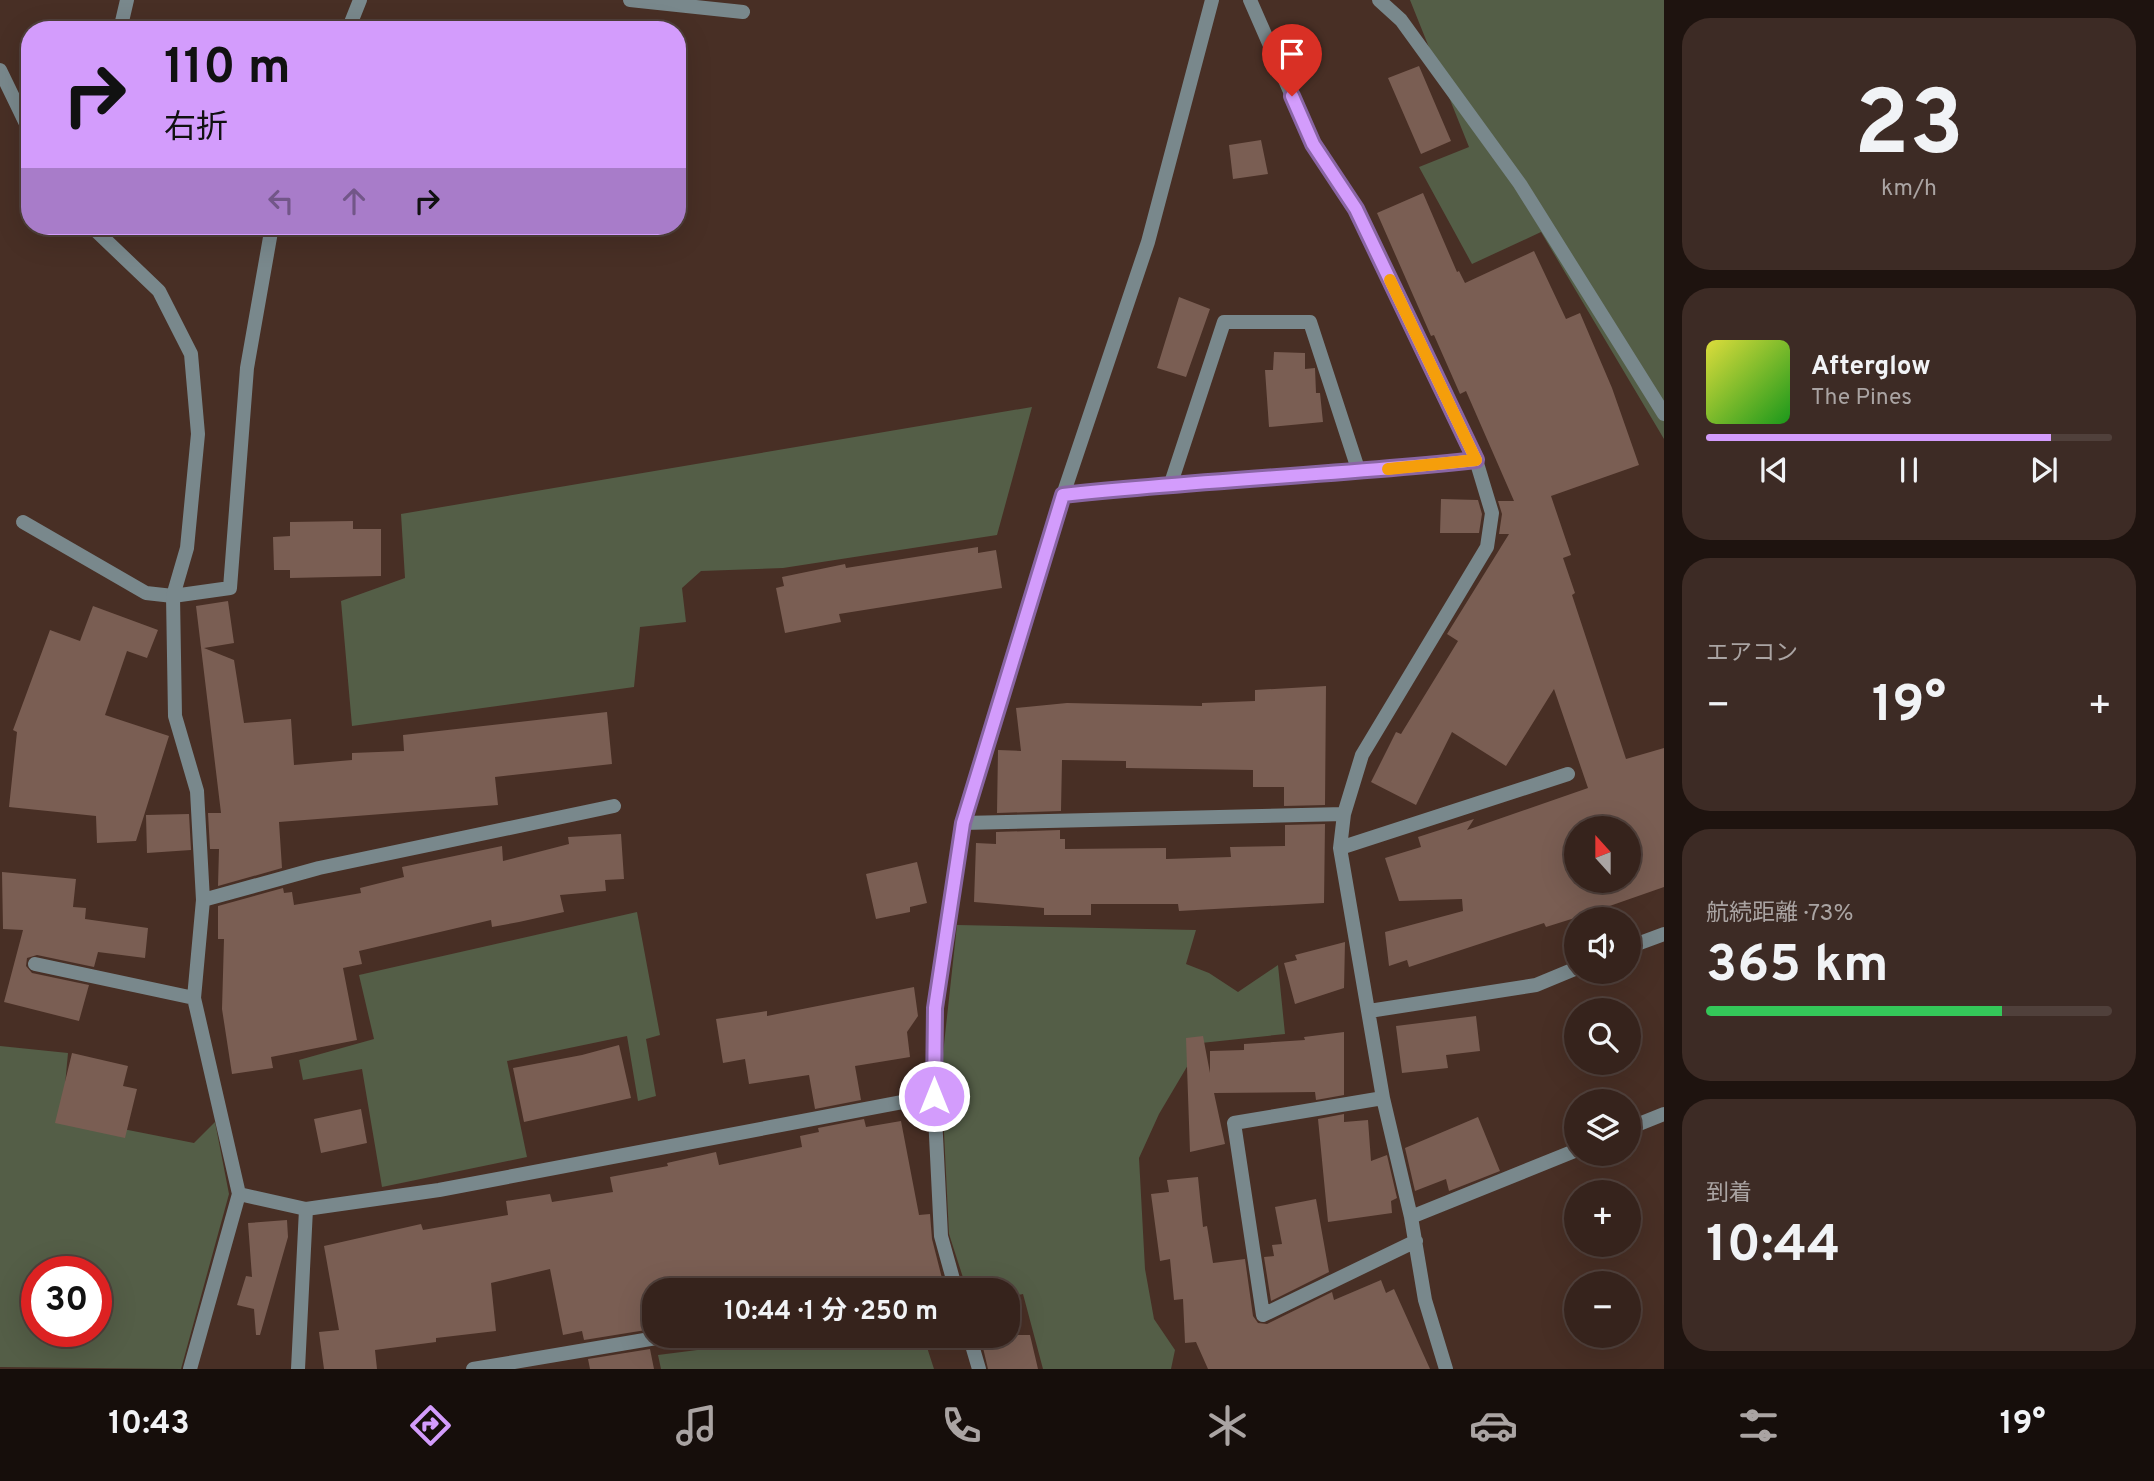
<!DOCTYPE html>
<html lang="ja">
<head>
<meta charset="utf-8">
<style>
	body { margin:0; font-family:Overpass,"Noto Sans JP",sans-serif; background:#3d2b25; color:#f1f3f6; height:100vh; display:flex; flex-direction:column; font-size:26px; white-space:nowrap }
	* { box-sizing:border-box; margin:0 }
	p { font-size:23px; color:#aaa4a3 }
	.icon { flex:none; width:38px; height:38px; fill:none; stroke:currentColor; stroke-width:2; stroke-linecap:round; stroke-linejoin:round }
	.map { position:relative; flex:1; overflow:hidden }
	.drawer { display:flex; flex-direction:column; gap:18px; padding:18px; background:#1e130f; width:490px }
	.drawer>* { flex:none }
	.guide { position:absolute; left:21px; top:21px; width:665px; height:214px; border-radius:28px; box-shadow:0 7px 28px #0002,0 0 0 2px #50403b; background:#d39cfc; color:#111; overflow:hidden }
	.needle { width:46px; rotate:339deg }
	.buttons { position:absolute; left:1564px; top:816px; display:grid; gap:14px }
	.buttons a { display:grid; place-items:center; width:77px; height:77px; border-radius:50%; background:#36231c; box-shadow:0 7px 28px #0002,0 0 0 2px #50403b; font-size:35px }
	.speed { position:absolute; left:21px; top:1256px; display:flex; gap:14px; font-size:35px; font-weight:700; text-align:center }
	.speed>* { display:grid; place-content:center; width:91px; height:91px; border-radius:50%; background:#36231c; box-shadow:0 7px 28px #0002,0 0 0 2px #50403b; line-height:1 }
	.speed .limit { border:10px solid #d22; background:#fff; color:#111 }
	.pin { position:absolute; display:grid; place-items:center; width:60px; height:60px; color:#fff; margin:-72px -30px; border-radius:50% 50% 50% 0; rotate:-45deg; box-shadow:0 0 7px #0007 }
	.pin .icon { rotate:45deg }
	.me { position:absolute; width:77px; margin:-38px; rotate:0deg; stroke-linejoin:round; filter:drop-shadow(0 0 5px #0008) }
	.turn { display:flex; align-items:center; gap:24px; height:147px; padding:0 28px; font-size:32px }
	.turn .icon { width:91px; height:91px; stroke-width:2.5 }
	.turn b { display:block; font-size:49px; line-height:60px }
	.lanes { display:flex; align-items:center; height:66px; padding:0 28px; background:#0003; justify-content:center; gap:35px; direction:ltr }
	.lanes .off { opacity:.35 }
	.big { font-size:52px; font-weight:700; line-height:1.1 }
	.drawer .tile { flex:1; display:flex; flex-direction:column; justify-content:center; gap:10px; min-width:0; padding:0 24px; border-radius:28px; background:#3d2b25 }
	.drawer .dial { align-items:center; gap:0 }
	.dial b { font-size:91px; line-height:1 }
	.song { display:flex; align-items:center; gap:21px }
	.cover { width:84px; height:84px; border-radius:10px; background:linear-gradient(135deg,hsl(60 70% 55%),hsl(120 70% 35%)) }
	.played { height:7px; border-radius:4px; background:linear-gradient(90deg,#d39cfc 85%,#50403b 85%) }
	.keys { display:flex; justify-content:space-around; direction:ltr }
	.heat { display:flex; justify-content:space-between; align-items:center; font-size:38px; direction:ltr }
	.charge { height:10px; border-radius:5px; background:linear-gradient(90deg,#34c759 73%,#50403b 0) }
	.trip { position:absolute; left:642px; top:1278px; width:378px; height:70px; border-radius:28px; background:#36231c; box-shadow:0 7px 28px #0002,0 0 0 2px #50403b; font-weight:700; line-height:70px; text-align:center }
	.tabs { display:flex; height:112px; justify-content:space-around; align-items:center; background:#160e0b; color:#aaa4a3 }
	.tabs .icon { width:49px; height:49px }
	.tabs .on { color:#d39cfc }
	.tabs b { font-size:32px; color:#f1f3f6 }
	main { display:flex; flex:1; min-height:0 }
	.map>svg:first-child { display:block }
	.green { fill:#545e47; fill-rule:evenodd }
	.building { fill:#7a5e53; fill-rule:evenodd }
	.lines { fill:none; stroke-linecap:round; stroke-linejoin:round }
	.service { stroke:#79888c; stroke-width:14 }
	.minor { stroke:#79888c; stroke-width:14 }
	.route-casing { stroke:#8965a4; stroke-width:18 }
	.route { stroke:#d39cfc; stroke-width:12 }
	.slow { stroke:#f59e0b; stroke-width:12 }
</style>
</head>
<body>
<main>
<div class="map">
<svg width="1664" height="1369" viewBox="0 0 1664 1369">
	<rect width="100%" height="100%" fill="#482f25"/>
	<path class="green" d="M 1410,0 L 1664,0 L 1664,439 L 1541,232 L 1472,264 L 1419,167 L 1469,147 Z
		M 1032,407 L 997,535 L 783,568 L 701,571 L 682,588 L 686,622 L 640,627 L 634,687 L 352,726 L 341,601 L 405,578 L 401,514 Z
		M 637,912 L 660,1035 L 646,1039 L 656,1096 L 638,1101 L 627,1036 L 507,1061 L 527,1157 L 382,1187 L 362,1069 L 303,1080 L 299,1060 L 374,1039 L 359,975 Z
		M 957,925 L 1196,930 L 1186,964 L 1209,973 L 1238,992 L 1278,965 L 1285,1034 L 1201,1043 L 1159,1114 L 1139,1158 L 1145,1269 L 1154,1319 L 1175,1350 L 1171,1369 L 1043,1369 L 1023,1294 L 1008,1297 L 1008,1290 L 967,1290 L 949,1234 L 941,1072 Z
		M 0,1046 L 68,1053 L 62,1117 L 194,1143 L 215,1122 L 229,1194 L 181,1369 L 0,1367 ZM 37,1272 L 96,1272 L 96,1332 L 37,1332 Z
		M 814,1335 L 923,1335 L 934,1369 L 661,1369 L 658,1355 Z"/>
	<path class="building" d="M 1419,66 L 1451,141 L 1421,154 L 1388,78 Z
		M 1261,140 L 1268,174 L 1233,179 L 1229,145 Z
		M 1423,193 L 1457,272 L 1459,271 L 1465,283 L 1534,251 L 1566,319 L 1580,313 L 1612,388 L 1639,465 L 1551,496 L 1571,555 L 1563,558 L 1575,593 L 1572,595 L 1626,759 L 1664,748 L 1664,887 L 1581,916 L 1546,927 L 1544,923 L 1409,967 L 1407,960 L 1389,966 L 1385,932 L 1463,911 L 1462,899 L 1399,901 L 1385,858 L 1421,847 L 1418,837 L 1474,819 L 1467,830 L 1588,788 L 1554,689 L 1506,766 L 1452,732 L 1416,805 L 1371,782 L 1396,732 L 1401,734 L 1458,641 L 1447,634 L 1509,534 L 1499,534 L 1502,514 L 1498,501 L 1514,501 L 1466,391 L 1460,394 L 1434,335 L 1431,336 L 1377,213 ZM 1577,828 L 1629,828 L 1629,880 L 1577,880 Z
		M 1179,297 L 1210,309 L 1186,377 L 1157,368 Z
		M 1274,352 L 1305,353 L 1305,369 L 1315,368 L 1316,393 L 1320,393 L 1323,422 L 1269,427 L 1265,370 L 1273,370 Z
		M 1441,499 L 1478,500 L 1482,514 L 1479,533 L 1440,533 Z
		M 353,521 L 353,529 L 381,529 L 381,576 L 290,578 L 290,570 L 274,570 L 273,537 L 290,536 L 290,522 Z
		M 978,547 L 978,553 L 996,550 L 1002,588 L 839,614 L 841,622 L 785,633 L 776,588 L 784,586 L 782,577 L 845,564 L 846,568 Z
		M 228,601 L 234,643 L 204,648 L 234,660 L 244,723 L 291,719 L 294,765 L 352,760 L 352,753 L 404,751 L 403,735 L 607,712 L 612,764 L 495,777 L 498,805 L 279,822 L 282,868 L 218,886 L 219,849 L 210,849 L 208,813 L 221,813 L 196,606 Z
		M 93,606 L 158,630 L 147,658 L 127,651 L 105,715 L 169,736 L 136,841 L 97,843 L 96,816 L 9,807 L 17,732 L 13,730 L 50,630 L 80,641 Z
		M 1326,686 L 1325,805 L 1284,806 L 1284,787 L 1253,787 L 1253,770 L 1126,768 L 1126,761 L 1062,760 L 1061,811 L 997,813 L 998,750 L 1021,751 L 1016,708 L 1067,703 L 1202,706 L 1202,703 L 1255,701 L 1255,690 Z
		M 189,814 L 191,850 L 147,853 L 146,815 Z
		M 1325,824 L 1324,903 L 1179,911 L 1178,904 L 1091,904 L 1091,915 L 1044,915 L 1044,908 L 974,902 L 976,843 L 996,844 L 996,832 L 1060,830 L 1060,839 L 1065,839 L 1065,849 L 1166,848 L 1166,859 L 1231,857 L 1230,847 L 1285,846 L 1285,825 Z
		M 621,834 L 624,879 L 605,880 L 606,891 L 560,895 L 564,912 L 519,922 L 492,927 L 491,920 L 359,951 L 362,964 L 343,968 L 357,1040 L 271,1057 L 273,1068 L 232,1074 L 222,1009 L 224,939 L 218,939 L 218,906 L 283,888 L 284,893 L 292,892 L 294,905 L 361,893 L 360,888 L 404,877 L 402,867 L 502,846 L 503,861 L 569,844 L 568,837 Z
		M 917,862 L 927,903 L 910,907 L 910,912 L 876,919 L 866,874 Z
		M 2,872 L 76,879 L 73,907 L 86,908 L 85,919 L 148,928 L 145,958 L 98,952 L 94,967 L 37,955 L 27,958 L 26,966 L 32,973 L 89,985 L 79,1021 L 4,1002 L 23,930 L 3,929 Z
		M 1345,942 L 1344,988 L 1295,1004 L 1284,963 L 1297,960 L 1295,955 Z
		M 914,987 L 918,1016 L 907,1032 L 910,1057 L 855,1066 L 861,1100 L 815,1109 L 809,1075 L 749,1084 L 745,1059 L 723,1063 L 716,1019 L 767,1011 L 767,1016 Z
		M 1476,1016 L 1480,1051 L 1446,1055 L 1448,1068 L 1402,1073 L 1396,1026 Z
		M 1344,1032 L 1344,1095 L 1316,1100 L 1315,1092 L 1214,1093 L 1225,1144 L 1190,1152 L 1186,1038 L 1203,1036 L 1210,1073 L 1210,1051 L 1244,1050 L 1244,1044 L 1305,1040 L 1304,1037 Z
		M 619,1045 L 631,1098 L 524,1122 L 513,1068 L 582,1055 Z
		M 72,1053 L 128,1066 L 123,1086 L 137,1089 L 125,1138 L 55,1123 Z
		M 361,1109 L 367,1143 L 321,1153 L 314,1119 Z
		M 1344,1114 L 1344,1122 L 1368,1120 L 1371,1161 L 1387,1155 L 1397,1198 L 1391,1201 L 1392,1213 L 1328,1222 L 1318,1119 Z
		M 1478,1117 L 1500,1171 L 1449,1191 L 1446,1179 L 1415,1191 L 1405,1148 Z
		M 864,1119 L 866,1127 L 901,1121 L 919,1215 L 930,1214 L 932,1239 L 945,1290 L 654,1290 L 654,1311 L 643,1313 L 646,1330 L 584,1340 L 582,1331 L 563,1335 L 550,1269 L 491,1283 L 496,1331 L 436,1338 L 436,1342 L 375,1350 L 377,1369 L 324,1369 L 319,1332 L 339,1330 L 324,1246 L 421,1224 L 423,1230 L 508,1215 L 506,1201 L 550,1194 L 552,1202 L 613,1192 L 610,1177 L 668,1166 L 667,1163 L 716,1152 L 719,1165 L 802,1147 L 800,1136 L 819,1132 L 818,1128 Z
		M 1198,1177 L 1203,1227 L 1207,1226 L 1213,1263 L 1245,1259 L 1253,1316 L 1258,1323 L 1267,1324 L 1332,1292 L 1334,1300 L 1381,1280 L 1386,1293 L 1394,1289 L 1430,1369 L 1208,1369 L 1196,1342 L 1185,1343 L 1183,1299 L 1174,1300 L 1170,1259 L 1160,1261 L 1151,1194 L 1169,1192 L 1167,1180 Z
		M 1316,1199 L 1329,1272 L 1271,1301 L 1264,1257 L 1274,1256 L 1272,1245 L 1282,1244 L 1275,1207 Z
		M 287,1220 L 288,1237 L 260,1335 L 256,1335 L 254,1309 L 237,1305 L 246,1276 L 252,1277 L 248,1223 Z
		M 980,1335 L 1030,1335 L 1038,1369 L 988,1369 Z
		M 650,1349 L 654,1369 L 590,1369 L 588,1359 Z"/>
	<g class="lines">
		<path class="service" d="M 23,522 L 146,593 L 173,596"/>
		<path class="minor" d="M 630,0 L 743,12
			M 1250,0 L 1313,144 L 1356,209 L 1476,460 L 1492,513 L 1487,547 L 1362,755 L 1344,814 L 1340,848 L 1383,1098 L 1411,1217 L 1425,1300 L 1446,1369
			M 1379,0 L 1401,20 L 1520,184 L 1664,414
			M 120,30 L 127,0
			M 348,30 L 360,0
			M 0,70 L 30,132
			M 91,226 L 159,291 L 191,354 L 198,434 L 187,548 L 173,596
			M 1171,483 L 1224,322 L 1310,322 L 1359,472
			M 1063,495 C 1200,480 1339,475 1476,460
			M 963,823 L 1344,814
			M 1340,848 L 1568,774
			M 203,900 L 319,868 L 614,806
			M 1629,947 L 1664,934
			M 35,964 L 194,998
			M 1369,1011 L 1536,985 L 1577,968
			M 1383,1098 L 1234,1123 L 1263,1315 L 1416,1241
			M 1629,1128 L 1664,1114
			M 239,1194 L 306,1209 L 439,1190 L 934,1096
			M 1411,1217 L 1577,1150
			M 956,1290 L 941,1236 L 934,1096 L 935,1008 L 963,823 L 1063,495 L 1148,242 L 1212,0
			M 969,1335 L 979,1369
			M 190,1369 L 239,1194 L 194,998 L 203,900 L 197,791 L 175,716 L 173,596 L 230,588 L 247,368 L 272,226
			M 298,1369 L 306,1209
			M 473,1369 L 674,1335"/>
	</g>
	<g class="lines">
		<g class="route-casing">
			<path id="route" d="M 934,1096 L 935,1008 L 963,823 L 1063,495 C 1200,480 1339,475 1476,460 L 1356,209 L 1313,144 L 1292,96"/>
		</g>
		<use href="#route" class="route"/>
		<path class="slow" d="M 1388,469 L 1476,460 L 1390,280"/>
	</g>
</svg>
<div class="buttons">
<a><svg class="needle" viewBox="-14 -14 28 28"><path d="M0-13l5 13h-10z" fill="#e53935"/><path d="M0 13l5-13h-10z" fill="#aaa4a3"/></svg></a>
<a><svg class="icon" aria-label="sound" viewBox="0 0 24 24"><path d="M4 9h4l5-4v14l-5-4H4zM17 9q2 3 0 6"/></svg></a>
<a><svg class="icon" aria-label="search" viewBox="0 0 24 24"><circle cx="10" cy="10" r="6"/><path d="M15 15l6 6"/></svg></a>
<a><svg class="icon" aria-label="layers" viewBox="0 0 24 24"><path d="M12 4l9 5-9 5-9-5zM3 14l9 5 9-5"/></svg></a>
<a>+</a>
<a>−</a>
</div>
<div class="speed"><div class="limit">30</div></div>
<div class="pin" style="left:1292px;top:96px;background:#d93025"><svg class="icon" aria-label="arrive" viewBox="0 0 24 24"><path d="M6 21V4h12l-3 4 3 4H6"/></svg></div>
<svg class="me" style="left:934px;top:1096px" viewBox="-20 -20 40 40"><circle r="17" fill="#d39cfc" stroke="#fff" stroke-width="3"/><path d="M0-11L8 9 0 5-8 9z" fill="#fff"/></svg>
<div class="trip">10:44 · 1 分 · 250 m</div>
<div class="guide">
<div class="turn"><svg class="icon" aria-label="right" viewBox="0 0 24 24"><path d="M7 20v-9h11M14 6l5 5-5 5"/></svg><div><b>110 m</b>右折</div></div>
<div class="lanes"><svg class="icon off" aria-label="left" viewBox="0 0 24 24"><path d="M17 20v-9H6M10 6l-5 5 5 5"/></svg><svg class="icon off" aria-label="ahead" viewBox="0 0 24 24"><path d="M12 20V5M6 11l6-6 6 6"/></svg><svg class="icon" aria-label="right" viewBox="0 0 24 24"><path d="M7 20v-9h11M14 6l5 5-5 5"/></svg></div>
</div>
</div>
<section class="drawer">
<div class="tile dial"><b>23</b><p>km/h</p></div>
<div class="tile">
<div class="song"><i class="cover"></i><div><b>Afterglow</b><p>The Pines</p></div></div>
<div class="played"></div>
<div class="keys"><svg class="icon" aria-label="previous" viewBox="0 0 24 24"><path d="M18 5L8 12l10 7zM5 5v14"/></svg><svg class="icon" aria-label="pause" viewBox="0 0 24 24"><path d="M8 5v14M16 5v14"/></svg><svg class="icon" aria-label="next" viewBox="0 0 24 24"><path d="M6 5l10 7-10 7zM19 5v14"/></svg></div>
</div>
<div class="tile"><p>エアコン</p>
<div class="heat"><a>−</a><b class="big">19°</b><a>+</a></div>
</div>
<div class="tile"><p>航続距離 · 73%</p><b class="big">365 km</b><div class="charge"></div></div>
<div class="tile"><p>到着</p><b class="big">10:44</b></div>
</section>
</main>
<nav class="tabs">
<b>10:43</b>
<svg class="icon on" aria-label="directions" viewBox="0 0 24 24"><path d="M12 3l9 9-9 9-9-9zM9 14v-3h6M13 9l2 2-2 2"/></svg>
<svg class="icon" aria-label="music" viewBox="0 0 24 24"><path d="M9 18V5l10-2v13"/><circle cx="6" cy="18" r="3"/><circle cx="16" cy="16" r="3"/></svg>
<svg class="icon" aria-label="phone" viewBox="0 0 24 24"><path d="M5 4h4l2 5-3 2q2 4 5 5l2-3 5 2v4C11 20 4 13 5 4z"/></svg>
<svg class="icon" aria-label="climate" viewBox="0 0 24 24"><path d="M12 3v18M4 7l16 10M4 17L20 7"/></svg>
<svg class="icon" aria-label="car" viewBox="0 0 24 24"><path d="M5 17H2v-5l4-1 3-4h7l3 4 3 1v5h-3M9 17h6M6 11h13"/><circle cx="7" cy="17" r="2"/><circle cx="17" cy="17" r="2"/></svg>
<svg class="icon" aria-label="filters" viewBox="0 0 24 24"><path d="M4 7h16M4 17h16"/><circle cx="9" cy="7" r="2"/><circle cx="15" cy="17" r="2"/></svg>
<b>19°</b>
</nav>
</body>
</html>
